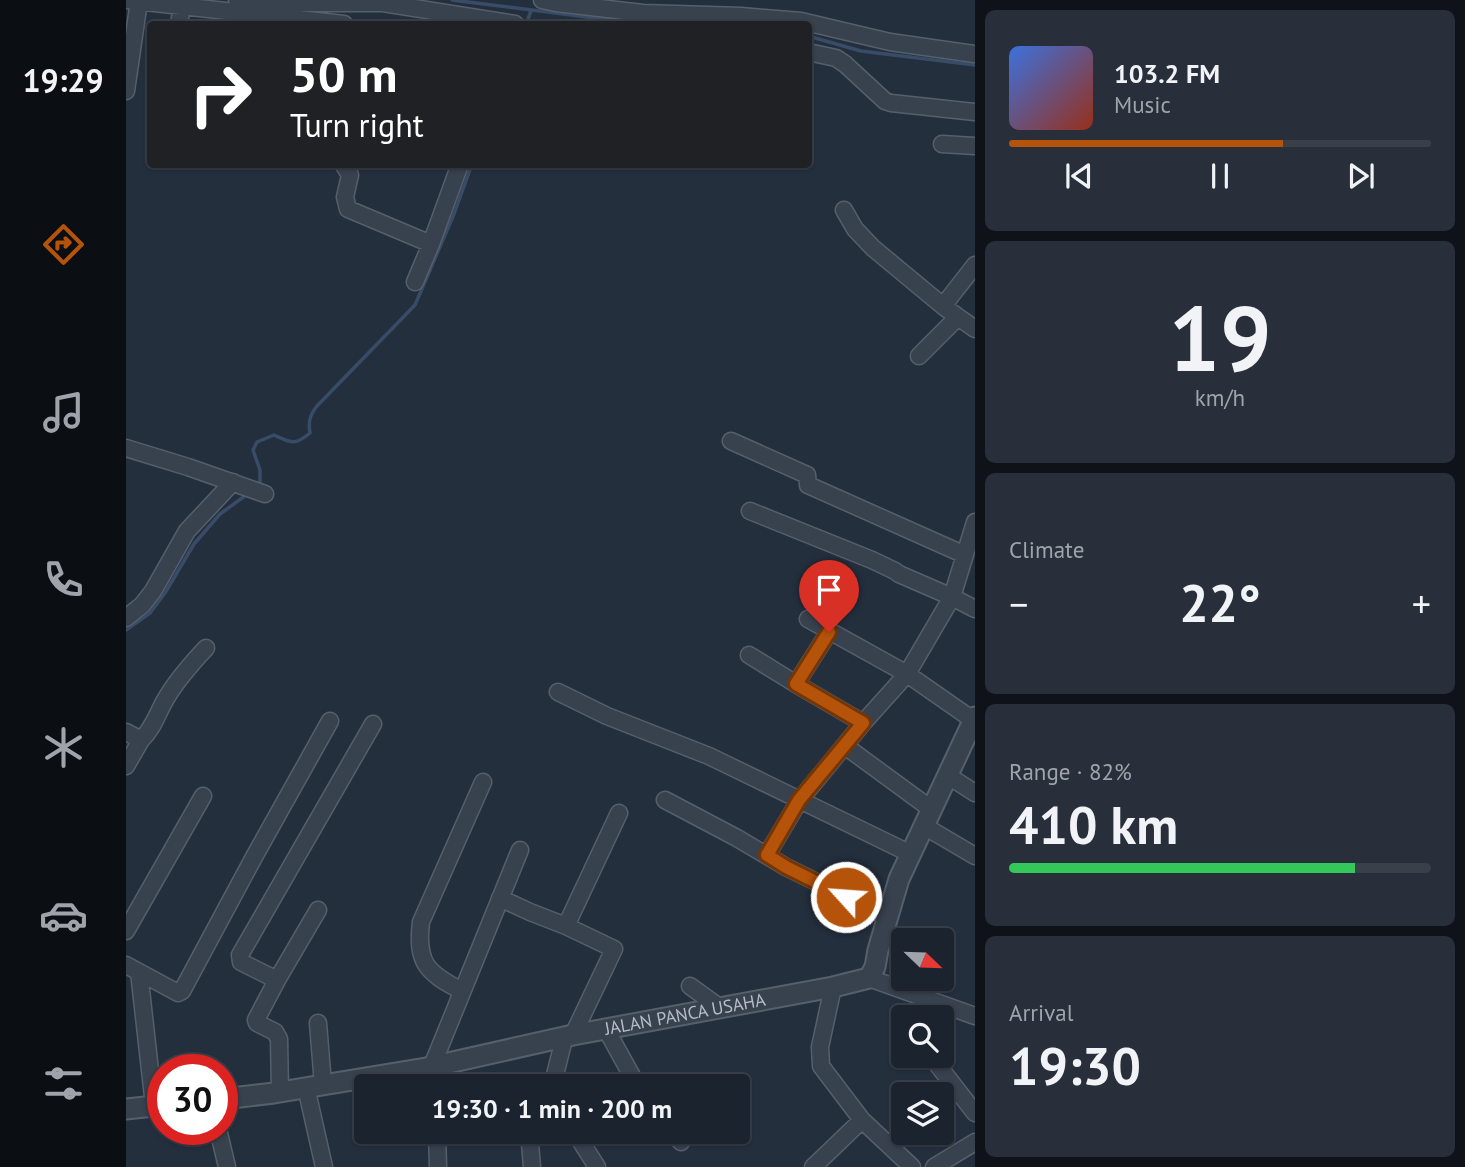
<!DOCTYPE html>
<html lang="en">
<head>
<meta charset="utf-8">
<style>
	body { margin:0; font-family:"PT Sans",sans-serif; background:#282f3a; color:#f1f3f6; height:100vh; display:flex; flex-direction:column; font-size:26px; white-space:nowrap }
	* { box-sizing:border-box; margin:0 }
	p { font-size:23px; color:#a0a4aa }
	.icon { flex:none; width:38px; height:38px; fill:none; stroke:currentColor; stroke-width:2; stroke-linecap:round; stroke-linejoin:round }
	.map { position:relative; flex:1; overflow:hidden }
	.details { display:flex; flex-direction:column; gap:10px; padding:10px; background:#0f1319; width:490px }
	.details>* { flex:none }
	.guide { position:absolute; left:21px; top:21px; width:665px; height:147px; border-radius:7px; box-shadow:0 2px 5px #0004,0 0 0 2px #39404a; background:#202124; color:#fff; overflow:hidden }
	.needle { width:46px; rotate:113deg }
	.tools { position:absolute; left:765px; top:928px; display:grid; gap:14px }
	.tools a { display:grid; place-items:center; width:63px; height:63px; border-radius:7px; background:#1b232e; box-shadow:0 2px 5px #0004,0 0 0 2px #39404a; font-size:35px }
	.speed { position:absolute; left:21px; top:1054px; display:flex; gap:14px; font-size:35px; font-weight:700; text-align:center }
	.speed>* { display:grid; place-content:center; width:91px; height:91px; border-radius:50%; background:#1b232e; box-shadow:0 2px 5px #0004,0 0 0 2px #39404a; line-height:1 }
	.speed .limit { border:10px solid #d22; background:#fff; color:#111 }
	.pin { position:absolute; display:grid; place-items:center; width:60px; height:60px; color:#fff; margin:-72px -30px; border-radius:50% 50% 50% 0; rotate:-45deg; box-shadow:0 0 7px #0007 }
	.pin .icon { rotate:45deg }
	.me { position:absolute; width:77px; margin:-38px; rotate:296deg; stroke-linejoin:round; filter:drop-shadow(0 0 5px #0008) }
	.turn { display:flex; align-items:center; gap:24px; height:147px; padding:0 28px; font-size:32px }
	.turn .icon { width:91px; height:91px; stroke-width:2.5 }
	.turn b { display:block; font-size:49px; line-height:60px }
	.big { font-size:52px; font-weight:600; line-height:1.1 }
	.details .card { flex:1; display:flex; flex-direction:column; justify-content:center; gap:10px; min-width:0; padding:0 24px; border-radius:10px; background:#282f3a }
	.details .dial { align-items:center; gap:0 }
	.dial b { font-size:91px; line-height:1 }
	.song { display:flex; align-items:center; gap:21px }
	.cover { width:84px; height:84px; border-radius:10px; background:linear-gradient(135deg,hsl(220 70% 55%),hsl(10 70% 35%)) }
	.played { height:7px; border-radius:4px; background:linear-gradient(90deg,#b45309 65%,#39404a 65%) }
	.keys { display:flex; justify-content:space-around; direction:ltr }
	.heat { display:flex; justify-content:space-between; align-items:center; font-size:38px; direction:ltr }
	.charge { height:10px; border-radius:5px; background:linear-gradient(90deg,#34c759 82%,#39404a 0) }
	.trip { position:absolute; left:228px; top:1074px; width:396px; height:70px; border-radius:7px; background:#1b232e; box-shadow:0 2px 5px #0004,0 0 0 2px #39404a; font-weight:600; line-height:70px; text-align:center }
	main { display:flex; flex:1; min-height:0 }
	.menu { display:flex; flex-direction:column; width:126px; justify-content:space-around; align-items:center; background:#0b0e12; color:#a0a4aa }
	.menu .icon { width:49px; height:49px }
	.menu .active { color:#b45309 }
	.menu b { font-size:32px; color:#f1f3f6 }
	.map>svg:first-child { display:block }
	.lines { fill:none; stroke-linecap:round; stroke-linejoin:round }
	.stream { stroke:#394c67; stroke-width:3.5 }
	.minor-casing { stroke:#565f6c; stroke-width:19 }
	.tertiary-casing { stroke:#565f6c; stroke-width:23 }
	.minor { stroke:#38414e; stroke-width:16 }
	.tertiary { stroke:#38414e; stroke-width:19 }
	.route-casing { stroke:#753606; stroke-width:18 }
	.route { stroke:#b45309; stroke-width:12 }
	.labels { text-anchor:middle; stroke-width:5; stroke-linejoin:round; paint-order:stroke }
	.street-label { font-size:18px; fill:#b4bcc9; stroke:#1d2633 }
</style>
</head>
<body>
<main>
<nav class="menu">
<b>19:29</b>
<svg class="icon active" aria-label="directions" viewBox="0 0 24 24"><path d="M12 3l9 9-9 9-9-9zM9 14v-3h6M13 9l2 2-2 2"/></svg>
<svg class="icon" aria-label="music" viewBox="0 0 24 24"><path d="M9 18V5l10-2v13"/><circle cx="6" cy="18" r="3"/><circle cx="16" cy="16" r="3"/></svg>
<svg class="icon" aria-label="phone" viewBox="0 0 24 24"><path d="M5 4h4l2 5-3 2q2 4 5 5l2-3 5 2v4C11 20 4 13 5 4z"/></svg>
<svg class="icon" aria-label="climate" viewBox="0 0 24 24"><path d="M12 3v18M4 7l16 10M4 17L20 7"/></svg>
<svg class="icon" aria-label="car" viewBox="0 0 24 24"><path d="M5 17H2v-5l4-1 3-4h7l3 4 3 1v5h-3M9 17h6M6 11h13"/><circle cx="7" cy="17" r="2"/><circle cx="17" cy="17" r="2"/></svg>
<svg class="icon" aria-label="filters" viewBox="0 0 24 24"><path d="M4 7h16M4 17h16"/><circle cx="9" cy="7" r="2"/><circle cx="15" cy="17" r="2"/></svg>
</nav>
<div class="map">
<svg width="849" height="1167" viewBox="0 0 849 1167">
	<rect width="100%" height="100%" fill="#242f3e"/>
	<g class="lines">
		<path class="stream" d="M 326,0 L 516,24
			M 400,24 L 405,11
			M 682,36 L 735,51 L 849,65
			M 131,485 L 134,482 L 134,470 L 127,450 L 131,442 L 148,435 C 166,443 168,446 184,433 C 182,421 184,415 191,406 L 289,305 L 328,214 L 346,164
			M 0,630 L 24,613 L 39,593 L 68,544 L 94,514 L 123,493"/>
		<g class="minor-casing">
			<path id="minor" d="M 0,0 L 218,24
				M 111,0 L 158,3 L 257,3 L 389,24
				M 416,0 L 430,3 L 517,13 L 615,16 L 675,21 L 764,42 L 849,54
				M 53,24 L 56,6
				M 682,52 L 710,58 L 719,64 L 759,101 L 765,103 L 849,112
				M 0,91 L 13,1
				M 816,144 L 849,146
				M 217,164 L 224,175 L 219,197 L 222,209 L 305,244
				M 718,210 L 729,229 L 747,248 L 817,306
				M 289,282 L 305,244 L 334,164
				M 832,317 L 849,329
				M 793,356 L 832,317 L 817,306 L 849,265
				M 605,441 L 681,475 L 682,485 L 839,555
				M 0,448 L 62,467 L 139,494
				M 624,511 L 746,560 L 769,571 L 773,574 L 826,597 L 781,674 L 737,723 L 673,801 L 641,855
				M 849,522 L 826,597 L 849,609
				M 0,618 L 16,605 L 27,591 L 61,531 L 107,482
				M 682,619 L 781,674 L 847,720
				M 623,655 L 670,684 L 703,632
				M 670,684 L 737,723
				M 432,692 L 481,716 L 583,756 L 785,854
				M 0,732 L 15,740 L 0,766
				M 15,740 C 26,730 31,715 38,702 C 49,682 64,665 80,648
				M 719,746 L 805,809
				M 821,775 L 849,793
				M 539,800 L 611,838 L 660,867 L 761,917
				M 798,826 L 849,856
				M 374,898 L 404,912 L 440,926
				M 0,931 L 77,796
				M 0,965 L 13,972 L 28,1106
				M 13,972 L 52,993 L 56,991 L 128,857 L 204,721
				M 743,978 L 849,1016
				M 151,980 L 192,910
				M 564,986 L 593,1007
				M 707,987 L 694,1047 L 695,1066 L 736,1120 L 786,1167
				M 336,991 C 301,973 290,963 295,922 L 357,782
				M 192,1023 L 197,1085
				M 480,1029 L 512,1087
				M 447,1035 L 488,949 L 440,926 L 493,813
				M 804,1055 L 849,1113
				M 306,1066 L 394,850
				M 180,1087 L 198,1167
				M 299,1087 L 300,1068
				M 426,1087 L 438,1039
				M 154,1092 L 153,1039 L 149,1032 L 131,1023 L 130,1020 L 151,980 L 115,962 L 114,955 L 247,724
				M 92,1129 L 101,1167
				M 311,1132 L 312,1167
				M 403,1132 L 406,1167
				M 449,1132 L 471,1167
				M 547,1132 L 555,1142
				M 687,1167 L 736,1120
				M 808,1167 L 849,1142"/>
		</g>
		<g class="tertiary-casing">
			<g id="tertiary">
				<path id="s1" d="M 96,1099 L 148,1093 L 300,1068 L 447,1035 L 707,987 L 743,978 L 749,967 L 752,950 L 773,879 L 849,717"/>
				<path d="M 0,1109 L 37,1105"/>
			</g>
		</g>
		<use href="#minor" class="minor"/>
		<use href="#tertiary" class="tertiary"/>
	</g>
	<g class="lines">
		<g class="route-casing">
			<path id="route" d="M 703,632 L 670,684 L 737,723 L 673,800 L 641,855 L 660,867 L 720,897"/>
		</g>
		<use href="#route" class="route"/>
	</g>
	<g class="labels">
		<g class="street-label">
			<text dy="6" stroke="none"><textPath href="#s1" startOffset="471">JALAN PANCA USAHA</textPath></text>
		</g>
	</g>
</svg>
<div class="tools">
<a><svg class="needle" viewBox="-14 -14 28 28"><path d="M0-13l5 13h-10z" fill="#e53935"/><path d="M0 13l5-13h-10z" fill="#a0a4aa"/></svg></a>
<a><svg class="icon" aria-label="search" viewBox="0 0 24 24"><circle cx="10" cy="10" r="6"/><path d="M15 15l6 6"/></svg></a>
<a><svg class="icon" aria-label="layers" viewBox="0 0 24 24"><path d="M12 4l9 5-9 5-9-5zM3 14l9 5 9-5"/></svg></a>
</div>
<div class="speed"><div class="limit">30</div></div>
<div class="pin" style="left:703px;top:632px;background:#d93025"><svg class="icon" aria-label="arrive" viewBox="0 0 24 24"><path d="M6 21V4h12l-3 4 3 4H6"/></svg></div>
<svg class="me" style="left:720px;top:897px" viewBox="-20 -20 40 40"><circle r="17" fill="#b45309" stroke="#fff" stroke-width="3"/><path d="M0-11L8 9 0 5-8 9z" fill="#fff"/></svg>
<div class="trip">19:30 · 1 min · 200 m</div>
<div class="guide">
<div class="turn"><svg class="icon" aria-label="right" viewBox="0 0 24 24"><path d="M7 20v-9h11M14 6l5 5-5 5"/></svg><div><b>50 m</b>Turn right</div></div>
</div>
</div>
<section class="details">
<div class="card">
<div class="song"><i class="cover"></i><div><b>103.2 FM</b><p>Music</p></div></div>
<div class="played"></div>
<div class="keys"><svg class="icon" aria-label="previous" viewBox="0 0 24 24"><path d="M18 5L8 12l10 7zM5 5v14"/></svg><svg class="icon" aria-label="pause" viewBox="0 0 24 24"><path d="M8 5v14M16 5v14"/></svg><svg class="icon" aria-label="next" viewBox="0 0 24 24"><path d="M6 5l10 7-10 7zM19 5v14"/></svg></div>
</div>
<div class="card dial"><b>19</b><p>km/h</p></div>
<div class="card"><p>Climate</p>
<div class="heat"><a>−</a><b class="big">22°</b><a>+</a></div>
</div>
<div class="card"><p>Range · 82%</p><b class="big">410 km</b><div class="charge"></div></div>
<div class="card"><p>Arrival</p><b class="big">19:30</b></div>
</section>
</main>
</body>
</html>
